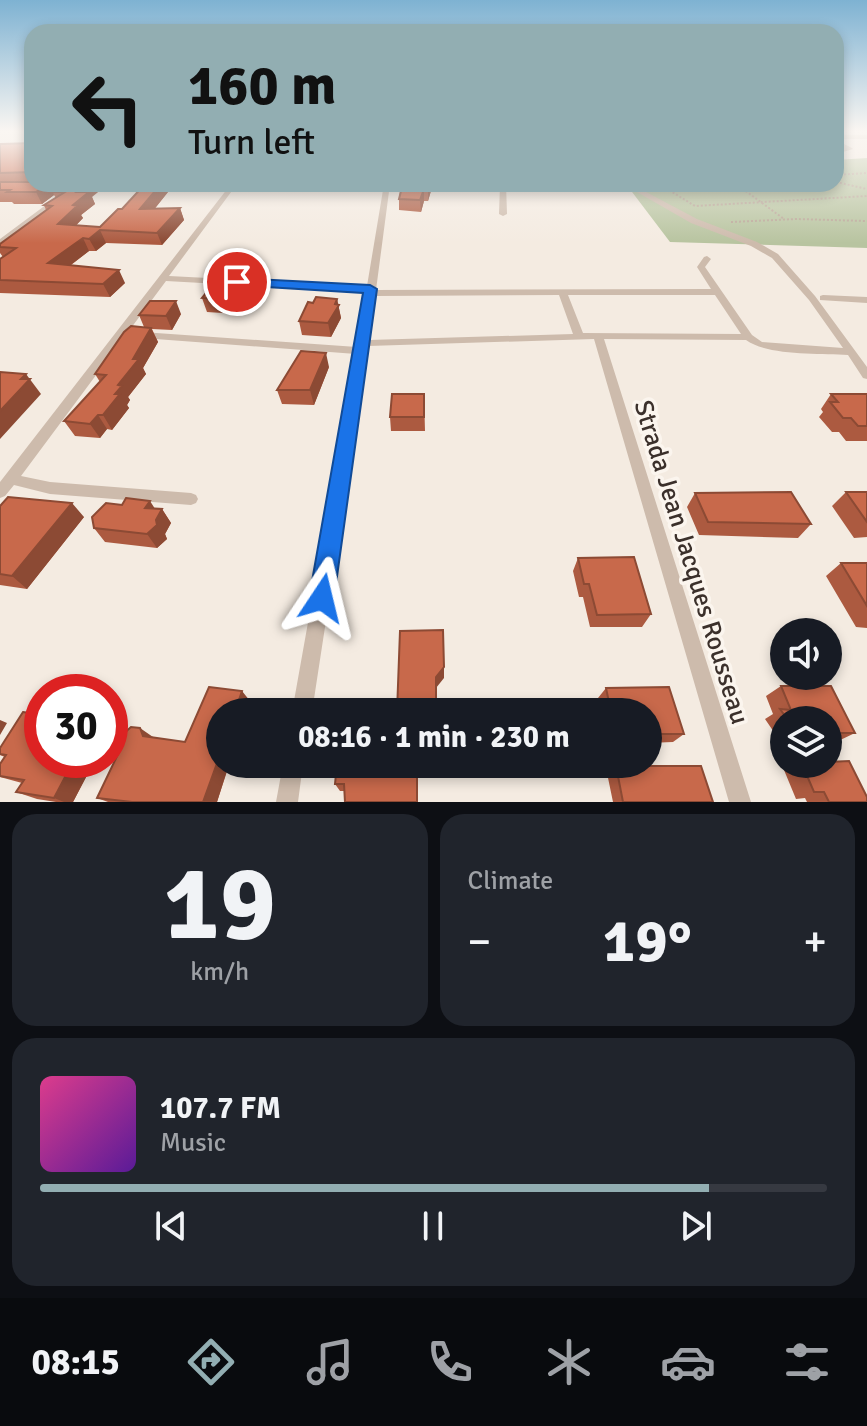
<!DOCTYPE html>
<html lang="en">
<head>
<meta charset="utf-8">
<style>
	body { margin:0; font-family:Signika,sans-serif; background:#20242c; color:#f1f3f6; height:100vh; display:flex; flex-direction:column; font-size:30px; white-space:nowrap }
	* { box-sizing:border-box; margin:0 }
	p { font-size:26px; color:#9ea1a6 }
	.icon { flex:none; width:44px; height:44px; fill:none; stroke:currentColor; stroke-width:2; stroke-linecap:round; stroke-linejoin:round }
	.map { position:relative; height:802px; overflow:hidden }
	.panel { display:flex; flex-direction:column; gap:12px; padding:12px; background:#0d0f14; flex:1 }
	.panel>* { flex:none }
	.guide { position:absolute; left:24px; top:24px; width:820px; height:168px; border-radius:24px; box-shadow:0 4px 12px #0003; background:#92aeb2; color:#111; overflow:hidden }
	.controls { position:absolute; left:770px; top:618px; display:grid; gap:16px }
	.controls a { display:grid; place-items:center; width:72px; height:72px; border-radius:50%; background:#171b24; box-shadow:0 4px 12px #0003; font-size:40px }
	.speed { position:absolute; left:24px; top:674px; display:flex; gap:16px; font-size:40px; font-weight:700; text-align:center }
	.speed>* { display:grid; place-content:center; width:104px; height:104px; border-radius:50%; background:#171b24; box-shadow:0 4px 12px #0003; line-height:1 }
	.speed .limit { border:12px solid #d22; background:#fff; color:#111 }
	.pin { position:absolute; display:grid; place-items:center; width:68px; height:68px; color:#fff; margin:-34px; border:4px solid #fff; border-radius:50%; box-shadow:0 2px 8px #0007 }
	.me { position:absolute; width:88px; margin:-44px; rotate:10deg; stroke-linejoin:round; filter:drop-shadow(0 0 6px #0008) }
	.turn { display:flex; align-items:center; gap:28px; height:168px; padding:0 32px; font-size:36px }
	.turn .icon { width:104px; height:104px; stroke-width:2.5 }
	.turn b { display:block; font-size:56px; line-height:68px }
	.big { font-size:60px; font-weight:800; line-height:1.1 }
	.panel .card { flex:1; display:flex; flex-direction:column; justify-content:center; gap:12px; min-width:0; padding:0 28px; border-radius:24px; background:#20242c }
	.panel .dial { align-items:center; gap:0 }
	.dial b { font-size:104px; line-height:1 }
	.song { display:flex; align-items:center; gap:24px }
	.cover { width:96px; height:96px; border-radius:12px; background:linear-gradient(135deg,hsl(330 70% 55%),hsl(270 70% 35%)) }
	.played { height:8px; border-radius:4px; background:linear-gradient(90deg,#92aeb2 85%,#363941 85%) }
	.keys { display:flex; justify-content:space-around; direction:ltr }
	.heat { display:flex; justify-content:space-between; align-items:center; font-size:44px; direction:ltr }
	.panel .tiles { flex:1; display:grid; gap:12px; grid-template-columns:1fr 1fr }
	.card:last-child { grid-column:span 2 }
	.trip { position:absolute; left:206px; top:698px; width:456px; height:80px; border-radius:40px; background:#171b24; box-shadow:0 4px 12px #0003; font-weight:800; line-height:80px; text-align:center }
	.tab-bar { display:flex; height:128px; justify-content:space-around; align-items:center; background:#090b0e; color:#9ea1a6 }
	.tab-bar .icon { width:56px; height:56px }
	.tab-bar .selected { color:#92aeb2 }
	.tab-bar b { font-size:36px; color:#f1f3f6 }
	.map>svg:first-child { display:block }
	.green { fill:#b8c4a0 }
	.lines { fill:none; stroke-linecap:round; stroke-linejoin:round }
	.path { stroke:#b9a596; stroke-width:2; stroke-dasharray:2 2; stroke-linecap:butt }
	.street { fill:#cdbbac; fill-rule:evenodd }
	.wall { fill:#ac5a40 }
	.shaded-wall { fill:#8c4a34 }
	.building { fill:#c8694b; stroke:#8c4a34; stroke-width:2 }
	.route { fill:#1a73e8; stroke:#114b97; stroke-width:2 }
	.labels { text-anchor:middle; stroke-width:7; stroke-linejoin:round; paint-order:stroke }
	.near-street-label { font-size:26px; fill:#3b302b; stroke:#fbf5ee }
</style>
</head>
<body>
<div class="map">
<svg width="867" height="802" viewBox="0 0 867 802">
	<rect width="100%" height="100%" fill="#f4ebe1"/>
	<path class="green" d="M 867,158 L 867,248 L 670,242 L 626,184 L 836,184 L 836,160 Z"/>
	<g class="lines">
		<path class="path" d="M 836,175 L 867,173
			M 836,182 L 867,189
			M 659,184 L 695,206 L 867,196
			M 736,184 L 784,219
			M 731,222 L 796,219 L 867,221"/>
		<path class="street" d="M 836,135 L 867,135 L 867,139 L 836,139 Z
			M 836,140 L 852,148 L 853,149 L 836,154 L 836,150 L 844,148 L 836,144 Z
			M 74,184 L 81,184 L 0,245 L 0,239 Z
			M 231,184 L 237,184 L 169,276 L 367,286 L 384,184 L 390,184 L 376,290 L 711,289 L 697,267 L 704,257 L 707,256 L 711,259 L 705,267 L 752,335 L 762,342 L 843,348 L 809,300 L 772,258 L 751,246 L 691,223 L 623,184 L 631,184 L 697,219 L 757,242 L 778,254 L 815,296 L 867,367 L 867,379 L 863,378 L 848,355 C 819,353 768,356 746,340 L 604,339 L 751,802 L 729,802 L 594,339 L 368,346 L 312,712 L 292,712 L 356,354 L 142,338 L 137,335 L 142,332 L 357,347 L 365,292 L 166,281 L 21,476 L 50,482 L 191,493 L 196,495 L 198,499 L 196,503 L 191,505 L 50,494 L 14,485 L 5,496 L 0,498 L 0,482 ZM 559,295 L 573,334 L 369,340 L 375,296 ZM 568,295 L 715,295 L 741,334 L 583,333 Z
			M 500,184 L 506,184 L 507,214 L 503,216 L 499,214 Z
			M 823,295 L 867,297 L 867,303 L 820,300 L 820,296 Z
			M 283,764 L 303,764 L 298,802 L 276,802 Z"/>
	</g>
	<path class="wall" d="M 32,143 L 32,184 L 52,184 L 55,191 L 92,197 L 95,204 L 81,215 L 83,218 L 76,225 L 100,227 L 122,209 L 145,184 L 165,184 L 168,192 L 155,208 L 180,208 L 184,220 L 162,245 L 106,243 L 96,251 L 89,251 L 71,265 L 125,283 L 110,297 L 0,293 L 0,259 L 3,257 L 0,253 L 0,244 L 46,210 L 44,205 L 56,198 L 54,195 L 42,204 L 14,204 L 12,202 L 0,202 L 0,144 Z
		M 401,184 L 433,184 L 428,201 L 424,201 L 421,212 L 399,210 L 399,199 Z
		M 226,282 L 245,303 L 238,314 L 207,312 L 202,298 Z
		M 337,299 L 341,318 L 331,337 L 302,335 L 299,321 L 313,303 Z
		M 181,314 L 172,330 L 152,329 L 158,342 L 143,368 L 146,374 L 128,397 L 130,400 L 127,405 L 129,408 L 112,430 L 107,429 L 100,438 L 75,436 L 64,421 L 100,382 L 95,374 L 144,327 L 139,315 Z
		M 329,367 L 314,405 L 282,404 L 277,390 Z
		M 424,394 L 425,431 L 391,431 L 390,417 Z
		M 831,394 L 867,394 L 867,441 L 846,441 L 839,432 L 832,432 L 819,417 L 823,412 L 821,409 Z
		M 846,492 L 867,492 L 867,537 L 854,538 L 832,506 Z
		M 695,493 L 811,524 L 798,538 L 699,535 L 687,507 Z
		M 122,505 L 162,509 L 171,523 L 165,534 L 167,539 L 157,548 L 105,542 L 94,528 Z
		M 0,506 L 84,517 L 27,589 L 0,585 Z
		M 578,558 L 651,614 L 642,627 L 590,627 L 583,597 L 579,597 L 573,571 Z
		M 841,563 L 867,563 L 867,628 L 856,627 L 826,576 Z
		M 781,686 L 855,733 L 836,742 L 828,742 L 828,720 L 784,720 L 784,741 L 780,741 L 765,719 L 773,714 L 766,696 Z
		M 669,687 L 684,734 L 673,742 L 648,743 L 648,712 L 602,712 L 598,698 L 606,688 Z
		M 250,701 L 217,802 L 108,802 L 97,798 Z
		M 0,748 L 42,760 L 95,760 L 73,802 L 56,802 L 37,799 L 16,792 L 22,783 L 0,777 L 0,764 L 5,757 L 0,755 Z
		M 436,764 L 436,774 L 418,775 L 418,802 L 345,802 L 344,791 L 340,791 L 335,784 Z
		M 797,764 L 828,764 L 867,802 L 807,802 L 805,798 L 796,799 L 784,770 Z
		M 616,766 L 713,802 L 613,802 L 607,773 Z"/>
	<path class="shaded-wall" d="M 48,184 L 52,184 L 56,192 L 53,192 L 54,195 L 42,204 L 36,192 Z
		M 88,184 L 108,184 L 92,197 L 95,204 L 81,215 L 83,218 L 65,237 L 58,224 L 73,205 L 77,192 Z
		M 161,184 L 165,184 L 168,192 L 145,221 L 140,209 Z
		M 430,184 L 433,184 L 428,201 L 428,189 Z
		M 424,189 L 424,201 L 421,212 L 420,200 Z
		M 180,208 L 184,220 L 162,245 L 157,233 Z
		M 100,230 L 106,243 L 96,251 L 89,239 Z
		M 83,238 L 89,251 L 56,276 L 48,263 Z
		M 119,270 L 125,283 L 110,297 L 103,284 Z
		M 241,290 L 245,303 L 238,314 L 233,300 Z
		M 337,299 L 341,318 L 331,337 L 328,323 Z
		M 176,301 L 181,314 L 172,330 L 166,316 Z
		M 151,328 L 158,342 L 143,368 L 146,374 L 128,397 L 130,400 L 127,405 L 129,408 L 112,430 L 103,415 L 115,394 L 118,385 Z
		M 326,353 L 329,367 L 314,405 L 310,390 Z
		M 26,374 L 41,394 L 0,439 L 0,411 L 21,379 Z
		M 98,415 L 107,429 L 100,438 L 90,424 Z
		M 150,501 L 159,515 L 162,509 L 171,523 L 165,534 L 167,539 L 157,548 L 147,534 L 145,508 Z
		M 72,503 L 84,517 L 27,589 L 12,576 Z
		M 444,667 L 444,678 L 436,688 L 436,677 Z
		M 242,691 L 250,701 L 247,712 L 235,712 Z
		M 110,708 L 118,714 L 110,730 Z
		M 0,720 L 7,723 L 0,735 Z
		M 140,728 L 153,737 L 143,736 Z
		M 220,755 L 220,764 L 229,764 L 217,802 L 203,802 Z
		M 74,760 L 95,760 L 73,802 L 64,802 L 54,798 Z"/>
	<path class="building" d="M 32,143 L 32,172 L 0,173 L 0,144 Z
		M 0,182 L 32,182 L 32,184 L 48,184 L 36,192 L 7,192 L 10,190 L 0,190 Z
		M 64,184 L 88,184 L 77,192 L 89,192 L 73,205 L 77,206 L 58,224 L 100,227 L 118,209 L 122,209 L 145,184 L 161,184 L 140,209 L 180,208 L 157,233 L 100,230 L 89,239 L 83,238 L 48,263 L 119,270 L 103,284 L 0,280 L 0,259 L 16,248 L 0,247 L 0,244 L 52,206 L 44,205 L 65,192 L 53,192 Z
		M 401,184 L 430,184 L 428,189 L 424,189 L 420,200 L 399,199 L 402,187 Z
		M 215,282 L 226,282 L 241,290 L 233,300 L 202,298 Z
		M 316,297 L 337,299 L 335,304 L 339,305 L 328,323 L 299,321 L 308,302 L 313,303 Z
		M 150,301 L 176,301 L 166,316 L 139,315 Z
		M 131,326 L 151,328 L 133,359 L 139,359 L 118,385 L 122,386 L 115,394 L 120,394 L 103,415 L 98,415 L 90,424 L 64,421 L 106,375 L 95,374 L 124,332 Z
		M 301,351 L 326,353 L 310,390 L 277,390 Z
		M 0,372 L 26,374 L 21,379 L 30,379 L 0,411 Z
		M 392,394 L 424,394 L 424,417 L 390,417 Z
		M 831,394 L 867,394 L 867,426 L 858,426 L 851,418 L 843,418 L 830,402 L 838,402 Z
		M 791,492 L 811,524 L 708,522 L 695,493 Z
		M 846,492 L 867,492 L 867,522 Z
		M 8,497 L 72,503 L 12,576 L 0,574 L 0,506 Z
		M 126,498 L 150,501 L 145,508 L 162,509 L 156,520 L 157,525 L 147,534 L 94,528 L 92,517 L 106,503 L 122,505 Z
		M 634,557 L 651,614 L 597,615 L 589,584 L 584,584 L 578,558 Z
		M 841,563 L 867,563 L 867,606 Z
		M 443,630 L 444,667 L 436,677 L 436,712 L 397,712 L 400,631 Z
		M 781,686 L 831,686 L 855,733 L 828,733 L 828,720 L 788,720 L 780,709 L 791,710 Z
		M 209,687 L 242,691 L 235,712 L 220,712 L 220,755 L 203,802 L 132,802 L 97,798 L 119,752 L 117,745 L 123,734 L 131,727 L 140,728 L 143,736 L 185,742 Z
		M 669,687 L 684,734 L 648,734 L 648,712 L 611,712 L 606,688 Z
		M 23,712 L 42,715 L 42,760 L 74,760 L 54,798 L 16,792 L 24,780 L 0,776 L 0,764 L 6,755 L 0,754 L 0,748 Z
		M 849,761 L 867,797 L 867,802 L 829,802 L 824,792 L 814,792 L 802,764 L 828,764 L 828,762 Z
		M 337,764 L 436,764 L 436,767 L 417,767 L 417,802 L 345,802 L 344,784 L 335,784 Z
		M 616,766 L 701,766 L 713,802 L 623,802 Z"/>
	<linearGradient id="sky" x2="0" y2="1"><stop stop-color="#7eb2d2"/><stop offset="0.54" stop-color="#faf6f2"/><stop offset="1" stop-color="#faf6f2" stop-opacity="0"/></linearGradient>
	<rect width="867" height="243" fill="url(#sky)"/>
	<path class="route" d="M 237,278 L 370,285 L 377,289 L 334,598 L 331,607 L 322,610 L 313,607 L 309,598 L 363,293 L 232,285 L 230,282 Z"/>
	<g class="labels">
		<g class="near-street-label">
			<text transform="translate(692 562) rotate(73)" y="9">Strada Jean Jacques Rousseau</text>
		</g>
	</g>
</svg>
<div class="controls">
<a><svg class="icon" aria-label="sound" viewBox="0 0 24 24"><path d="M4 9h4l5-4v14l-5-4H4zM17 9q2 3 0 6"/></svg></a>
<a><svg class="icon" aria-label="layers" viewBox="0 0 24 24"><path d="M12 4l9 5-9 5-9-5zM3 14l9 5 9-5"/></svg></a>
</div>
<div class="speed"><div class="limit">30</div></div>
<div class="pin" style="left:237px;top:282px;background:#d93025"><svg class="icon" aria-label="arrive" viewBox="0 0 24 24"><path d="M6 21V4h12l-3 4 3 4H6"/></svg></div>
<svg class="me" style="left:322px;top:598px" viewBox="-20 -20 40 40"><path d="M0-17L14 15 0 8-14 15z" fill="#1a73e8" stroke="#fff" stroke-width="4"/></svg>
<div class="trip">08:16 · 1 min · 230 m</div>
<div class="guide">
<div class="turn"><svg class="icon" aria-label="left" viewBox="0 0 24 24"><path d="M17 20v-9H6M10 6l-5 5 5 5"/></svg><div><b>160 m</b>Turn left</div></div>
</div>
</div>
<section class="panel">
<div class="tiles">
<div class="card dial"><b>19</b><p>km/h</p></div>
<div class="card"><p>Climate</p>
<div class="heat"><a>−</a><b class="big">19°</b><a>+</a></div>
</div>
<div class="card">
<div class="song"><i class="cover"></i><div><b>107.7 FM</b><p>Music</p></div></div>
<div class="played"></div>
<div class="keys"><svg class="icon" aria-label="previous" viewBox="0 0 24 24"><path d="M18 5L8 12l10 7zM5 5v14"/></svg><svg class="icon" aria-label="pause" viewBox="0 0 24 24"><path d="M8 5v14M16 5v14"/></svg><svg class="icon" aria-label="next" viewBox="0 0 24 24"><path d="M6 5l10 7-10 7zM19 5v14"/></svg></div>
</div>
</div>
</section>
<nav class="tab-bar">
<b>08:15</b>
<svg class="icon selected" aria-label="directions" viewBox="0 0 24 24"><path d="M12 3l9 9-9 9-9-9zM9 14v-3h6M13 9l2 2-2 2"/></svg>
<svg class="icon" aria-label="music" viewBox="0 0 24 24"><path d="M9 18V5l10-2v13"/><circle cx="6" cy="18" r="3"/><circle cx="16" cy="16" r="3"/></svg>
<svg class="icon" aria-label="phone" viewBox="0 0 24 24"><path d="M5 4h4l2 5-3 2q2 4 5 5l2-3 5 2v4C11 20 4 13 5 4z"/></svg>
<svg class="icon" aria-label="climate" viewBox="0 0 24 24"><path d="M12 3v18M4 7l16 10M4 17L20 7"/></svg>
<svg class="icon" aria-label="car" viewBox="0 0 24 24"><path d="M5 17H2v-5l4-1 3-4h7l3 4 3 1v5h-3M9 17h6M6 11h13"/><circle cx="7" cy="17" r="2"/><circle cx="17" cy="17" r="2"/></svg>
<svg class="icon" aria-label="filters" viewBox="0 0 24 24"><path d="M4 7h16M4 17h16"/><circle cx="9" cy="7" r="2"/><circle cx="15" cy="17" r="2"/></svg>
</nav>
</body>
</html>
